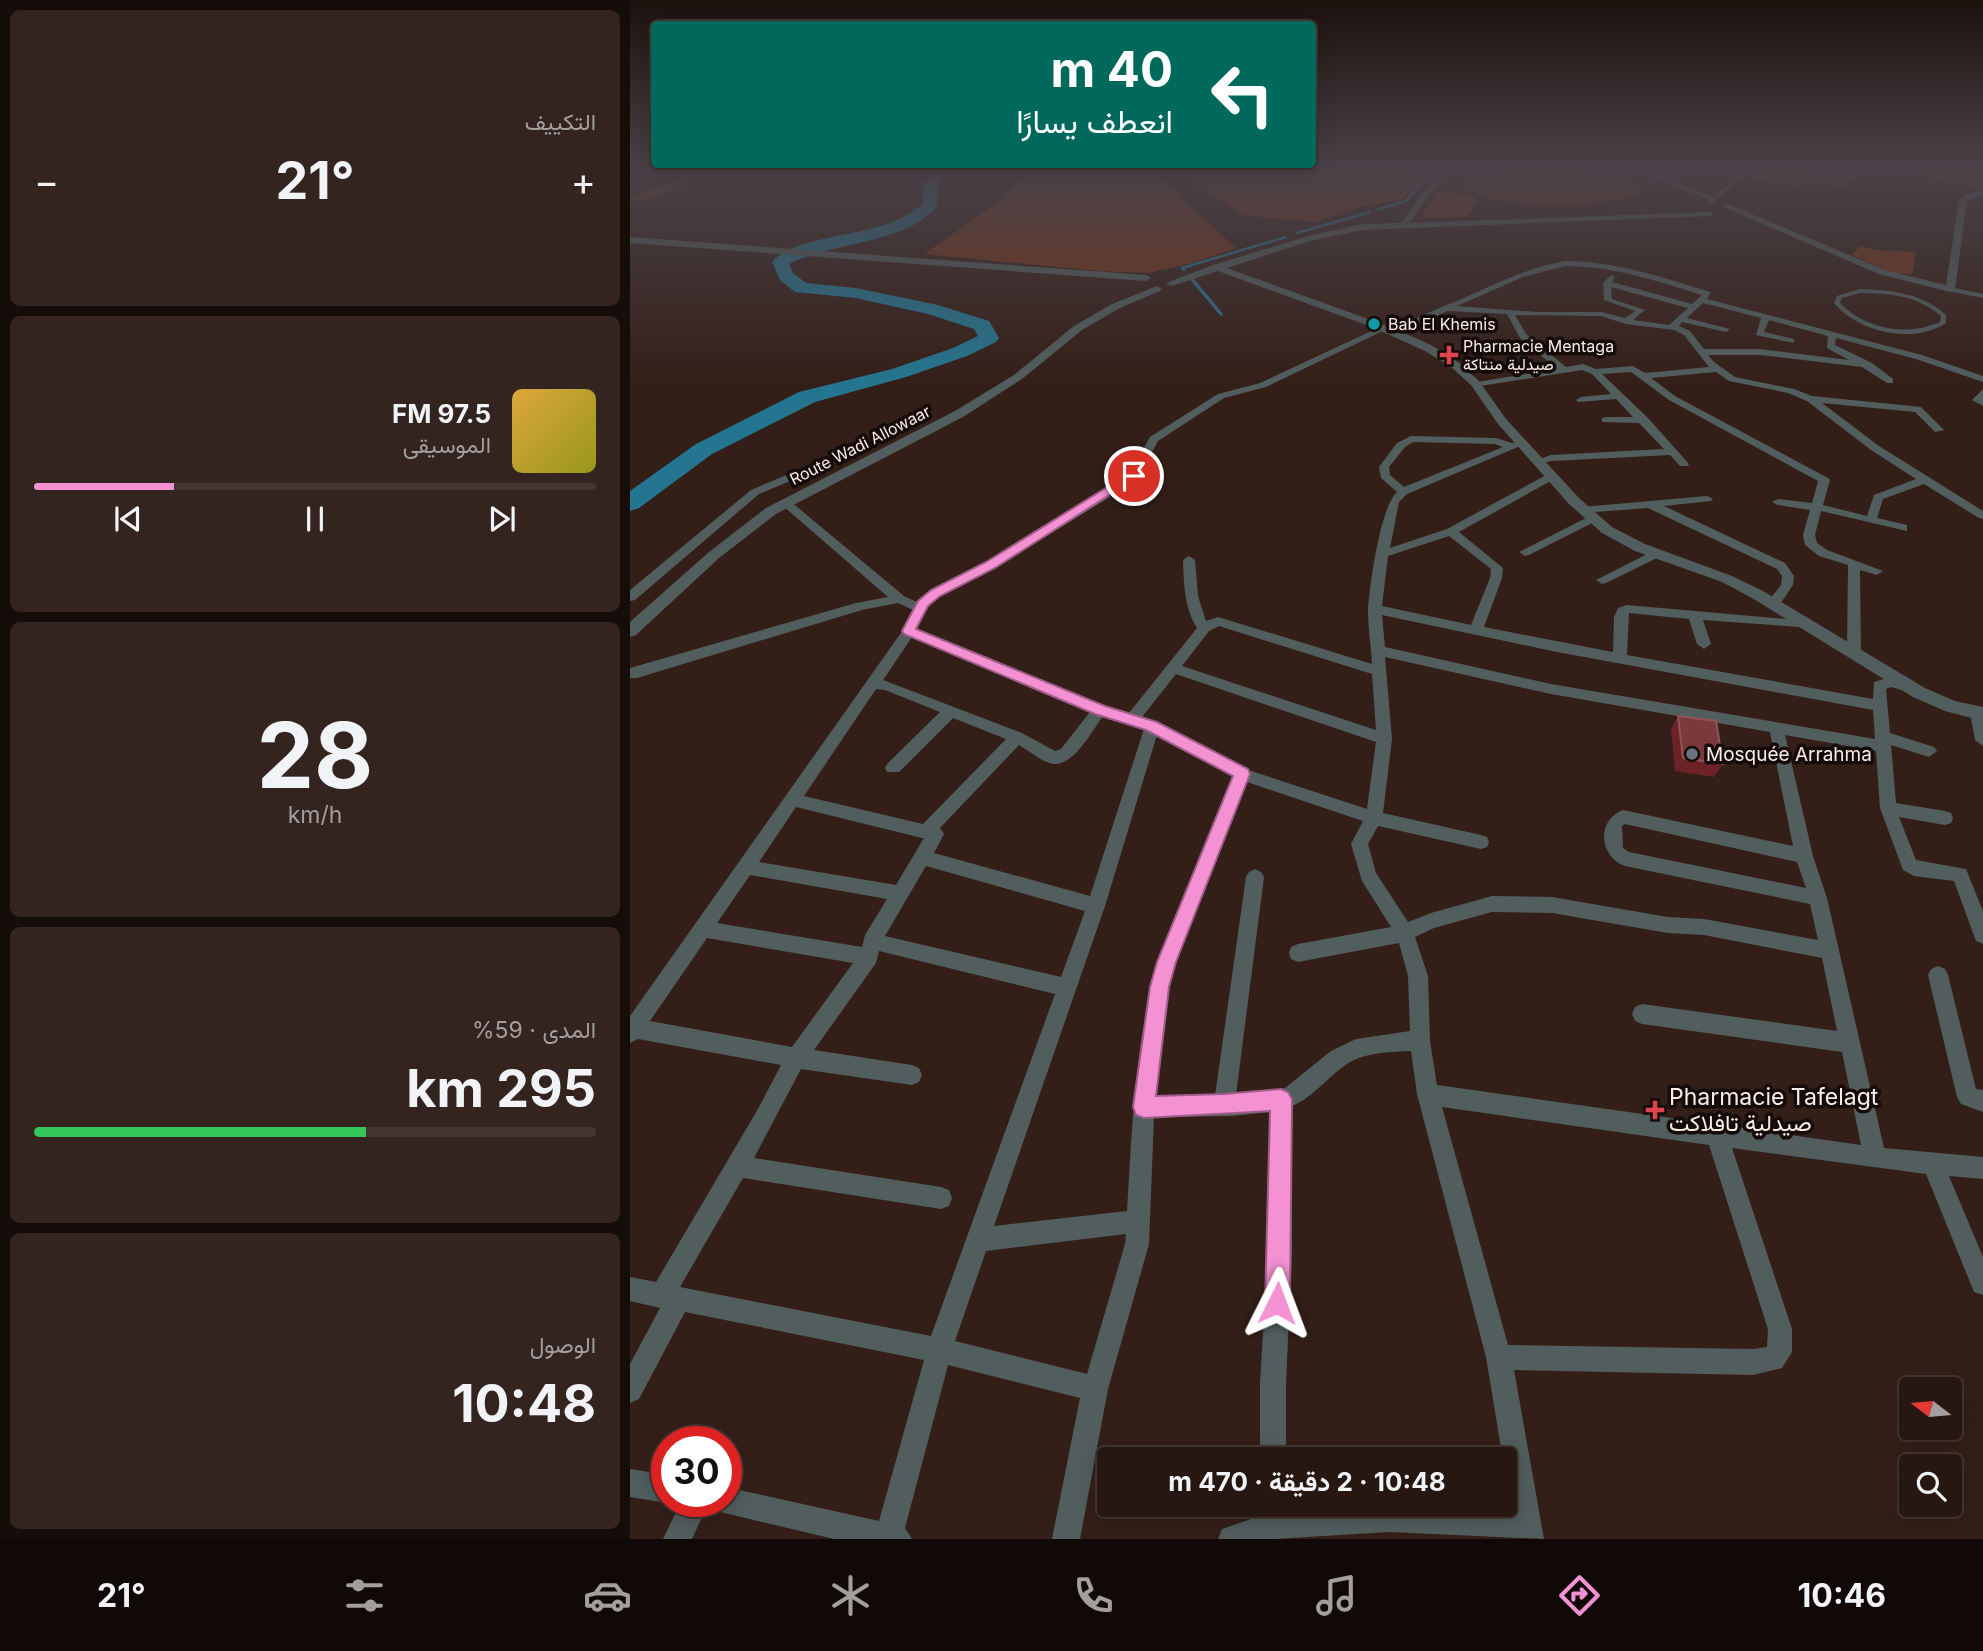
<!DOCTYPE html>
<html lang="ar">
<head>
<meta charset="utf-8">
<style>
	body { margin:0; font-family:Inter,Vazirmatn,sans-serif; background:#332420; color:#f1f3f6; direction:rtl; height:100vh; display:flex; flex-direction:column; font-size:26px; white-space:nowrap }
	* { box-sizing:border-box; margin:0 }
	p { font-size:23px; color:#a49f9f }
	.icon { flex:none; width:38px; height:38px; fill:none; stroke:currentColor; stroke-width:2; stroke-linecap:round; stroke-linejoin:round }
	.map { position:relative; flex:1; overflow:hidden; direction:ltr }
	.side { display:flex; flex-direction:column; gap:10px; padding:10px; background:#150d0a; width:630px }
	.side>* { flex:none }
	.banner { position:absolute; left:21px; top:21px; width:665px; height:147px; border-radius:7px; box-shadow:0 4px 18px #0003,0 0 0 2px #433632; direction:rtl; background:#00695c; color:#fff; overflow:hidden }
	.needle { width:46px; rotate:286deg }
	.controls { position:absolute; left:1269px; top:1377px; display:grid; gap:14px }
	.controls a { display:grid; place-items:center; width:63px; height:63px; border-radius:7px; background:#271712; box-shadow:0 4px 18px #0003,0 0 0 2px #433632; font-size:35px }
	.speed { position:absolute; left:21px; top:1426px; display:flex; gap:14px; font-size:35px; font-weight:700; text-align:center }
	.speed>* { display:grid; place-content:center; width:91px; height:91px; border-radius:50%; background:#271712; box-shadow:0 4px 18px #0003,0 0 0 2px #433632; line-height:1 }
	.speed .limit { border:10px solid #d22; background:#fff; color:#111 }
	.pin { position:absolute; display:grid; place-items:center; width:60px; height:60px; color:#fff; margin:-30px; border:4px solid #fff; border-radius:50%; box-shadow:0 2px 7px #0007 }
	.me { position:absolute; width:77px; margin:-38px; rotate:3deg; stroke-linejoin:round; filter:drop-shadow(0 0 5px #0008) }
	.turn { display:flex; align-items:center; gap:24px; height:147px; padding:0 28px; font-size:32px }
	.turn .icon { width:91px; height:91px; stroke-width:2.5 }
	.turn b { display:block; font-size:49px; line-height:60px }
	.big { font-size:52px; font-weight:700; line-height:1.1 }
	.side .widget { flex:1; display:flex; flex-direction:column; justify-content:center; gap:10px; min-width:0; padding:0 24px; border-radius:10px; background:#332420 }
	.side .dial { align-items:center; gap:0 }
	.dial b { font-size:91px; line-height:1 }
	.song { display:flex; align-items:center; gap:21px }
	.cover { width:84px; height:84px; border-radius:10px; background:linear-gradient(135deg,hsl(40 70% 55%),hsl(60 70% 35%)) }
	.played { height:7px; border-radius:4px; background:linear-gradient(90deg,#f491d3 25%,#433632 25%) }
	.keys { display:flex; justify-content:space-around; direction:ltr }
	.heat { display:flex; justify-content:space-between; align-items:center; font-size:38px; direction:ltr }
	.charge { height:10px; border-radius:5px; background:linear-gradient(90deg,#34c759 59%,#433632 0) }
	.trip { position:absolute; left:467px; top:1447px; width:420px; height:70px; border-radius:7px; background:#271712; box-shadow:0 4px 18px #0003,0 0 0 2px #433632; font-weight:700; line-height:70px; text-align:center; direction:rtl }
	.tabs { display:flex; height:112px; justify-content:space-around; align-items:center; background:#100907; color:#a49f9f }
	.tabs .icon { width:49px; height:49px }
	.tabs .current { color:#f491d3 }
	.tabs b { font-size:32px; color:#f1f3f6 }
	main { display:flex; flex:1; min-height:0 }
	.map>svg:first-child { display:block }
	.green { fill:#763217 }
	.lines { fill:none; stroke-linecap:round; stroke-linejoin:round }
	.stream-far1 { stroke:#247690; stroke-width:2.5 }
	.stream { stroke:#247690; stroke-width:3.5 }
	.river { fill:#247690; fill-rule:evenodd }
	.pedestrian { fill:#515e5d; fill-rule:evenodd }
	.minor { fill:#515e5d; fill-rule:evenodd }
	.tertiary { fill:#515e5d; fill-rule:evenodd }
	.wall { fill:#6b2327 }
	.building { fill:#7a393c; stroke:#8e5557; stroke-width:2 }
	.route { fill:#f491d3; stroke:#9f5e89; stroke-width:2 }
	.culture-dot { fill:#0f9aa8; stroke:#150c09; stroke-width:2.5 }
	.health-dot { fill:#e0444e; stroke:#150c09; stroke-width:2.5 }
	.worship-dot { fill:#6b7280; stroke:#150c09; stroke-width:2.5 }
	.labels { text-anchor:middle; stroke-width:7; stroke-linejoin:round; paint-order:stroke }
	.far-poi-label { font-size:16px; fill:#fbece7; stroke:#150c09; text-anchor:start }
	.far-street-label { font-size:16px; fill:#fbece7; stroke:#150c09 }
	.poi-label { font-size:19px; fill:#fbece7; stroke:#150c09; text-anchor:start }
	.near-poi-label { font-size:23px; fill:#fbece7; stroke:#150c09; text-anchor:start }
</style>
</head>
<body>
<main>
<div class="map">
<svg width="1353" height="1539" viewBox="0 0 1353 1539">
	<rect width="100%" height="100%" fill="#341f18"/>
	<path class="green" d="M 408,168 L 519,168 L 606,248 L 562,263 L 518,273 L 468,271 L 294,254 L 374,198 L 384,185 Z
		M 545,168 L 794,168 L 784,180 L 789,181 L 771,200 L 728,207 L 686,222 L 611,215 Z
		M 1130,168 L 1180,168 L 1174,187 L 1120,179 Z
		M 1258,168 L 1353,168 L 1353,189 L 1341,187 Z
		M 948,170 L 984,174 L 1008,186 L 1009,191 C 993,210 844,211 833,184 C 850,164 922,170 948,170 Z
		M 64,172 L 80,174 L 15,201 L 0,199 Z
		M 807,192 L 840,195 L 848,199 L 838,217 L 790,218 Z
		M 1230,246 L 1246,250 L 1286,252 L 1282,275 L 1260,272 L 1222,255 Z"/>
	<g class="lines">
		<path class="stream-far1" d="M 746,210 L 776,201 L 803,168
			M 667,233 L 740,212
			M 554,270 L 552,268 L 656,237"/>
		<path class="stream" d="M 561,278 L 591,314"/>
		<path class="river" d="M 306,168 L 319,168 L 308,184 L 307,206 C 275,245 203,241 159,264 L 163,273 L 176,283 L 226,288 L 308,305 L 359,321 L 369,338 L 366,342 L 337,356 L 276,377 L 185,402 L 82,454 L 9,508 L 0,511 L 0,491 L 66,444 L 169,392 L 262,369 L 323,348 L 348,336 L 344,329 L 298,314 L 226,298 L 165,292 L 150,280 L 142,262 C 161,240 216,236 244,228 C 263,223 278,216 293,204 L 294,184 Z"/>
		<path class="pedestrian" d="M 1230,289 C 1261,290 1292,293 1316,315 L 1316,323 C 1283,345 1228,332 1204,303 L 1207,296 ZM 1230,293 C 1260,293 1288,296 1311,316 L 1310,322 C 1277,337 1235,329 1210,303 L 1212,298 Z"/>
		<path class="minor" d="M 1002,168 L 1010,168 L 1083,197 L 1117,168 L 1123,168 L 1080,205 L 1077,203 L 1079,200 Z
			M 935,261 C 986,261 1033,278 1081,292 L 1077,299 L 1292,355 L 1353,376 L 1353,382 L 1286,359 L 1206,338 L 1205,345 L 1242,363 L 1263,379 L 1263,383 L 1257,383 L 1232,367 L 1130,355 L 1078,355 L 1084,362 L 1105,377 L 1164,389 L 1182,396 L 1291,407 L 1314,430 L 1305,432 L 1285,412 L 1192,403 L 1249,446 L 1353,511 L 1353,519 L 1349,518 L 1294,484 L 1253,499 L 1247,518 L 1277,525 L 1277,531 L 1191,511 L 1185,535 L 1187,543 L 1197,550 L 1253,571 L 1247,575 L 1230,570 L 1231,654 L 1229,657 L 1224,659 L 1217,654 L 1218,565 L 1189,556 L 1175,545 L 1173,535 L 1180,510 L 1148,505 L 1142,502 L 1148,499 L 1182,503 L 1188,481 L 1039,400 L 1001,372 L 972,374 L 1018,418 L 1059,464 L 1058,466 L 1050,466 L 1040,455 L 922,461 L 906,464 L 906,460 L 921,455 L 1034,449 L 1009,423 L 972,422 L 972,418 L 976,417 L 1003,417 L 986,399 L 948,402 L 946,400 L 951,397 L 981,394 L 962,374 L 952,370 L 844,387 L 842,385 L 847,382 L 927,369 L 890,338 L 877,314 L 817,311 L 771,335 L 764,333 C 781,319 806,309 827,301 C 863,285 896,268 935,261 ZM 935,266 C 983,266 1027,281 1072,295 L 1062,304 L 982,282 L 985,277 L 981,275 L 973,283 L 974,300 L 1005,311 L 995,318 L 971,312 L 907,312 L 827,306 L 893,277 ZM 981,287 L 1058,308 L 1039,325 L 1003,320 L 1015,310 L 982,299 ZM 1073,303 L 1131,318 L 1126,335 L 1164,343 L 1164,339 L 1134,332 L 1139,320 L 1198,336 L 1197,348 L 1219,360 L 1130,349 L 1074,349 L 1060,331 L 1049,326 L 1052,322 L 1096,332 L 1100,329 L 1057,318 ZM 885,315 L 971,316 L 996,324 L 1044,330 L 1054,335 L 1079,367 L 1015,373 L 1003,366 L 966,369 L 953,364 L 936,367 L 896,334 ZM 1086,372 L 1099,381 L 1158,393 L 1177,401 L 1241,450 L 1286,479 L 1244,495 L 1237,516 L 1193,505 L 1200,480 L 1198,478 L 1045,396 L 1021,378 Z
			M 1320,287 L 1353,294 L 1353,298 L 1317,291 Z
			M 752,326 L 759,328 L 636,387 L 594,398 L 528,441 L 508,478 L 496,487 L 365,568 L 310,596 L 297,606 L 287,629 L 475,706 L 499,713 L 567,628 C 554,607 554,584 553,560 L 559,556 L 565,560 L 568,596 L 576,621 L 588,617 L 742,664 C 741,646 738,627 738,609 C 740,584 750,508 767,492 L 751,478 L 749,467 L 767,443 L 781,436 L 866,438 L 882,443 L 890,441 L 895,444 L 777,494 L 769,502 L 760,548 L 817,529 L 918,474 L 926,474 L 926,478 L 829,532 L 873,568 L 872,578 L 854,627 L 983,652 L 984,617 L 988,608 L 997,605 L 1178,621 L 1183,622 L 1183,628 L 1073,620 L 1081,644 L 1074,649 L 1067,644 L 1059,619 L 999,613 L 997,655 L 1243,699 L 1244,682 L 1260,677 L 1283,683 L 1285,687 L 1278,692 L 1261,687 L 1256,689 L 1260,733 L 1304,747 L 1307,751 L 1299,757 L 1261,745 L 1266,803 L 1315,811 L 1321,813 L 1323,818 L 1321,823 L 1315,825 L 1269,817 L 1286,860 L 1336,869 L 1353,911 L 1353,944 L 1346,941 L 1324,881 L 1284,876 L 1273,870 L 1250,808 L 1246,751 L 1155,735 L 1183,856 L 1197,898 L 1254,1148 L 1353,1157 L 1353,1179 L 1319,1176 L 1353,1257 L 1353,1295 L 1344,1292 L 1296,1174 L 1102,1148 L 1162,1329 L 1162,1352 L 1152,1368 L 1123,1375 L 884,1370 L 914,1539 L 759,1532 L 645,1539 L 588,1539 L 592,1529 L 630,1516 L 630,1505 L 658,1505 L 658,1510 L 778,1505 L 881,1510 L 875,1460 L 873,1460 L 856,1357 L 787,1094 L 781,1051 C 762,1052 740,1052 722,1061 C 700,1073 686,1096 662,1106 L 662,1249 L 656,1384 L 656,1460 L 630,1460 L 630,1384 L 638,1249 L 640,1112 L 603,1116 L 524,1117 L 519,1244 L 478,1389 L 450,1539 L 422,1539 L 450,1398 L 318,1365 L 275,1528 L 282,1539 L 204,1539 L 86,1511 L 82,1502 L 96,1502 L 96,1487 L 249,1521 L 294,1360 L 55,1312 L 9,1399 L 0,1403 L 0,1364 L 30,1308 L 0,1301 L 0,1277 L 26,1282 L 128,1109 L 151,1065 L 8,1039 L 0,1043 L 0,1016 L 273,630 L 283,610 L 268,603 L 232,610 L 7,678 L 0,678 L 0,668 L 226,603 L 258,597 L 152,505 L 152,501 L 160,501 L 274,596 L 287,602 L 300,590 L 357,562 L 488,483 L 500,474 L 520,437 L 588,394 L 630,383 ZM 783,442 L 865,444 L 873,447 L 774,487 L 760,475 L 759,467 L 775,447 ZM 819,536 L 861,569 L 860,578 L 841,625 L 752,606 L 758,556 ZM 752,615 L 927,652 L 1243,710 L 1245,739 L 921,684 L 755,647 ZM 589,626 L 742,674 L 746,730 L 552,666 L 579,631 ZM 282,637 L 460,712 L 431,749 L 425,751 L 392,733 L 253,680 ZM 755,657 L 921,694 L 1140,732 L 1163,846 L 993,810 C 966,820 969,857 995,866 L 1180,904 L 1188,940 L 1074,919 L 1038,917 L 922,897 L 862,896 L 801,913 L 778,922 L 746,873 L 738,844 L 748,826 L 851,849 L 857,847 L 859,842 L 857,837 L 851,835 L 753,813 L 762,739 ZM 546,674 L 746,742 L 737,809 L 618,770 L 527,722 L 512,717 ZM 246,689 L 255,690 L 310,712 L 257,764 L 255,768 L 257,772 L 269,772 L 323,718 L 376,739 L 293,824 L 174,796 ZM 473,716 L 514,729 L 460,896 L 304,853 L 314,834 L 310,828 L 389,745 C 398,750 412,762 423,764 C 444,766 462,731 473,716 ZM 527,735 L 603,777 L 528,962 C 505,1042 502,1128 497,1211 L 364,1226 L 475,906 ZM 617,782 L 733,821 L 721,844 L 732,881 L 761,927 L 668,944 L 661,947 L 659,953 L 661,959 L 668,962 L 769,943 L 778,976 L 780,1031 L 726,1039 L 701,1051 L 655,1088 L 606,1095 L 634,877 L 631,872 L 625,869 L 619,872 L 616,877 L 585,1096 L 526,1096 L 540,987 L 546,962 ZM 166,807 L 292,838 L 294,838 L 266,885 L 129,862 ZM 995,824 L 1167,862 L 1176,888 L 999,852 L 993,848 L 992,826 ZM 296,866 L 455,911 L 431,977 L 255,936 ZM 120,875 L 257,899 L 235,935 L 232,947 L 87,923 ZM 862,912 L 922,913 L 1038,933 L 1074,935 L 1192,958 L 1207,1031 L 1012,1004 L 1005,1007 L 1002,1014 L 1005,1021 L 1012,1024 L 1212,1052 L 1231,1145 L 807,1085 L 800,1041 L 798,976 L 785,937 L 804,928 ZM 77,938 L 223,963 L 162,1047 L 20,1021 ZM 249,951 L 425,994 L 301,1336 L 50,1287 L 113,1178 L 311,1209 L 319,1206 L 322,1198 L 319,1190 L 311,1187 L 124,1158 L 171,1069 L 282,1085 L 289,1082 L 292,1075 L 289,1068 L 282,1065 L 184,1050 L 246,963 ZM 812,1107 L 1079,1145 L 1138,1329 L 1137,1347 L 1123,1349 L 878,1345 ZM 496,1234 L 495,1244 L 457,1374 L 325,1341 L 356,1251 Z
			M 1353,389 L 1353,406 L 1342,400 Z
			M 193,462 L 202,464 L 179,478 L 165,479 L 129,494 L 5,600 L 0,601 L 0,590 L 121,490 L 159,474 L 173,473 Z
			M 1077,496 L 1083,499 L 1081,501 L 1034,506 L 1155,563 L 1164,576 L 1163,585 L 1148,607 L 1138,607 L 1136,604 L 1151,585 L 1152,576 L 1147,569 L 1018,508 L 952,513 L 946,510 L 952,507 Z
			M 962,515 L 968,519 L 966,521 L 899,555 L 895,556 L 889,552 Z
			M 1025,550 L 1031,554 L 1029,557 L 976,583 L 972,584 L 966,580 Z
			M 1347,707 L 1353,710 L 1353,746 L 1345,740 L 1340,713 Z
			M 1308,966 L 1315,969 L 1318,975 L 1346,1089 L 1353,1090 L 1353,1112 L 1331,1104 L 1327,1097 L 1298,975 L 1301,969 Z
			M 0,1469 L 37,1475 L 37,1502 L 40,1502 L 37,1503 L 0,1497 Z
			M 51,1502 L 79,1502 L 62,1539 L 33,1539 Z"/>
		<path class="tertiary" d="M 811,168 L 819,168 L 779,223 L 1079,212 L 1083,214 L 1079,216 L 732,230 L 680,241 L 597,268 L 763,328 L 803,346 L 828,362 L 849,381 L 876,419 L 949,498 L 982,527 L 1015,544 L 1102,576 L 1133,591 L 1295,688 L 1325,701 L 1353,707 L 1353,721 L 1315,711 L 1283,697 L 1122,598 L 1092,582 L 1005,551 L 972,533 L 939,504 L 868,424 L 841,385 L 820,366 L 795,351 L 742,327 L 588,271 L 541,286 L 536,283 L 583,265 L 675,237 L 732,224 L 771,223 Z
			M 1353,191 L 1353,195 L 1337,201 L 1325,289 L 1320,292 L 1249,274 L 1091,206 L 1098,204 L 1255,270 L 1316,285 L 1329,200 L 1336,194 Z
			M 0,237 L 516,275 L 521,278 L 516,281 L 0,243 Z
			M 527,286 L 532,289 L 530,291 L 490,308 L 452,330 L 392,379 L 333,417 L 146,514 L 89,558 L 6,635 L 0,637 L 0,622 L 79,552 L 136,508 L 325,411 L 384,375 L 444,326 L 482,304 Z"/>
	</g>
	<path class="wall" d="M 1186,168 L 1222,168 L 1221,178 L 1217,188 L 1183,184 Z
		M 1048,716 L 1093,764 L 1084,777 L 1045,771 L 1041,729 Z"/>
	<path class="building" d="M 1189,168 L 1222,168 L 1221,178 L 1188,174 Z
		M 1048,716 L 1086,721 L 1093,764 L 1053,758 Z"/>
	<linearGradient id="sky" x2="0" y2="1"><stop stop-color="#1d110d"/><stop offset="0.44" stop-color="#4a4248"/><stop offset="1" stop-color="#4a4248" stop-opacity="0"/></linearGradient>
	<rect width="1353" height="383" fill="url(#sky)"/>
	<path class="route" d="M 500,473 L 509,476 L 365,568 L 310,596 L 298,606 L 286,629 L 475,706 L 527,722 L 618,769 L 620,774 L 546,962 L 539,987 L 526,1096 L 594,1094 L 651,1089 L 658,1092 L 662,1099 L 660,1303 L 656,1312 L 647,1315 L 638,1312 L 635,1303 L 640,1111 L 514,1118 L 506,1115 L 503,1107 L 520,987 L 527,962 L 603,776 L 516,730 L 465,714 L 274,634 L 272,631 L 288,601 L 301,590 L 356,562 Z"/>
	<circle class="culture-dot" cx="744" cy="324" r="7"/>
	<g class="health-dot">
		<path d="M815.5 344.5h7v7h7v7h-7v7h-7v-7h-7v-7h7z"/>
		<path d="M1021.5 1099.5h7v7h7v7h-7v7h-7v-7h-7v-7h7z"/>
	</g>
	<circle class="worship-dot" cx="1062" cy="754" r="7"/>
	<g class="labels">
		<g class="far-poi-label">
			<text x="758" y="330">Bab El Khemis</text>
			<text x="833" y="352">Pharmacie Mentaga<tspan x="833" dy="18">صيدلية منتاكة</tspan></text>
		</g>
		<g class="far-street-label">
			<text transform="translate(230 445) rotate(-27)" y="6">Route Wadi Allowaar</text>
		</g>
		<g class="poi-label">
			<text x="1076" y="761">Mosquée Arrahma</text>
		</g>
		<g class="near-poi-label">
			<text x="1039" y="1105">Pharmacie Tafelagt<tspan x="1039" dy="26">صيدلية تافلاكت</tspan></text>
		</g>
	</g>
</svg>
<div class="controls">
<a><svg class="needle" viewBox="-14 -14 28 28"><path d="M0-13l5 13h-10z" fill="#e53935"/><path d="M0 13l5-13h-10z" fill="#a49f9f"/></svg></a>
<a><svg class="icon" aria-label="search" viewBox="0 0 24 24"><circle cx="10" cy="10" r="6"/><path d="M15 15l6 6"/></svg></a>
</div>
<div class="speed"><div class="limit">30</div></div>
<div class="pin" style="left:504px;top:476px;background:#d93025"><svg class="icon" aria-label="arrive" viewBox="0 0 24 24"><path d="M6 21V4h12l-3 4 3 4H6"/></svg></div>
<svg class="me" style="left:647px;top:1303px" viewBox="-20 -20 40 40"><path d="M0-17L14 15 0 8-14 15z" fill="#f491d3" stroke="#fff" stroke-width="4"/></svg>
<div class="trip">10:48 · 2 دقيقة · 470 m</div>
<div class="banner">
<div class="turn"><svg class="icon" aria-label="left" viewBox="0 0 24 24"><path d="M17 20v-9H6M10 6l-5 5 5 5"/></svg><div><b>40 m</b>انعطف يسارًا</div></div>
</div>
</div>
<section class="side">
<div class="widget"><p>التكييف</p>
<div class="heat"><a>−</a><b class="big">21°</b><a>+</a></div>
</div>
<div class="widget">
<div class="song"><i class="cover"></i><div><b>97.5 FM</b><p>الموسيقى</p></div></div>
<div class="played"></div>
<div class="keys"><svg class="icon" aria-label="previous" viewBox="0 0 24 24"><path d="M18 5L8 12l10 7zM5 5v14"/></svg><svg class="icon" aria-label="pause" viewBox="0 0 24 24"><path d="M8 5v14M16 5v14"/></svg><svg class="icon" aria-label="next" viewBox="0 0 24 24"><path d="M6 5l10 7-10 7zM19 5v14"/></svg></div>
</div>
<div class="widget dial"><b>28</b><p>km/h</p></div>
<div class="widget"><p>المدى · 59%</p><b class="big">295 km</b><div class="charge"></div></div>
<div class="widget"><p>الوصول</p><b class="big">10:48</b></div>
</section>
</main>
<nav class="tabs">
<b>10:46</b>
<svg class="icon current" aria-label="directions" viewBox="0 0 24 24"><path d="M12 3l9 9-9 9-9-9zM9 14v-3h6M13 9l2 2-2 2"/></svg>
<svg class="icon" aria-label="music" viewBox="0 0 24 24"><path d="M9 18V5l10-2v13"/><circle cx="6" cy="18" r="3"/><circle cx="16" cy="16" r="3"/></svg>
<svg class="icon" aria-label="phone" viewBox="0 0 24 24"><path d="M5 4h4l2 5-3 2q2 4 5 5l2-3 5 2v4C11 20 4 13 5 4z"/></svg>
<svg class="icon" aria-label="climate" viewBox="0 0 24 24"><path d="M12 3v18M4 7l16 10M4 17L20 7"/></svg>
<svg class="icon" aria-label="car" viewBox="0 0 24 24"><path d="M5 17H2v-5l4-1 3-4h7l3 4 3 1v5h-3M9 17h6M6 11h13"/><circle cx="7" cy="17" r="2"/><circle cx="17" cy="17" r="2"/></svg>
<svg class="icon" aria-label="filters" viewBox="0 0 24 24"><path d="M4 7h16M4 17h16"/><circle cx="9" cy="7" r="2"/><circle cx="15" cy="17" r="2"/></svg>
<b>21°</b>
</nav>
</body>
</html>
